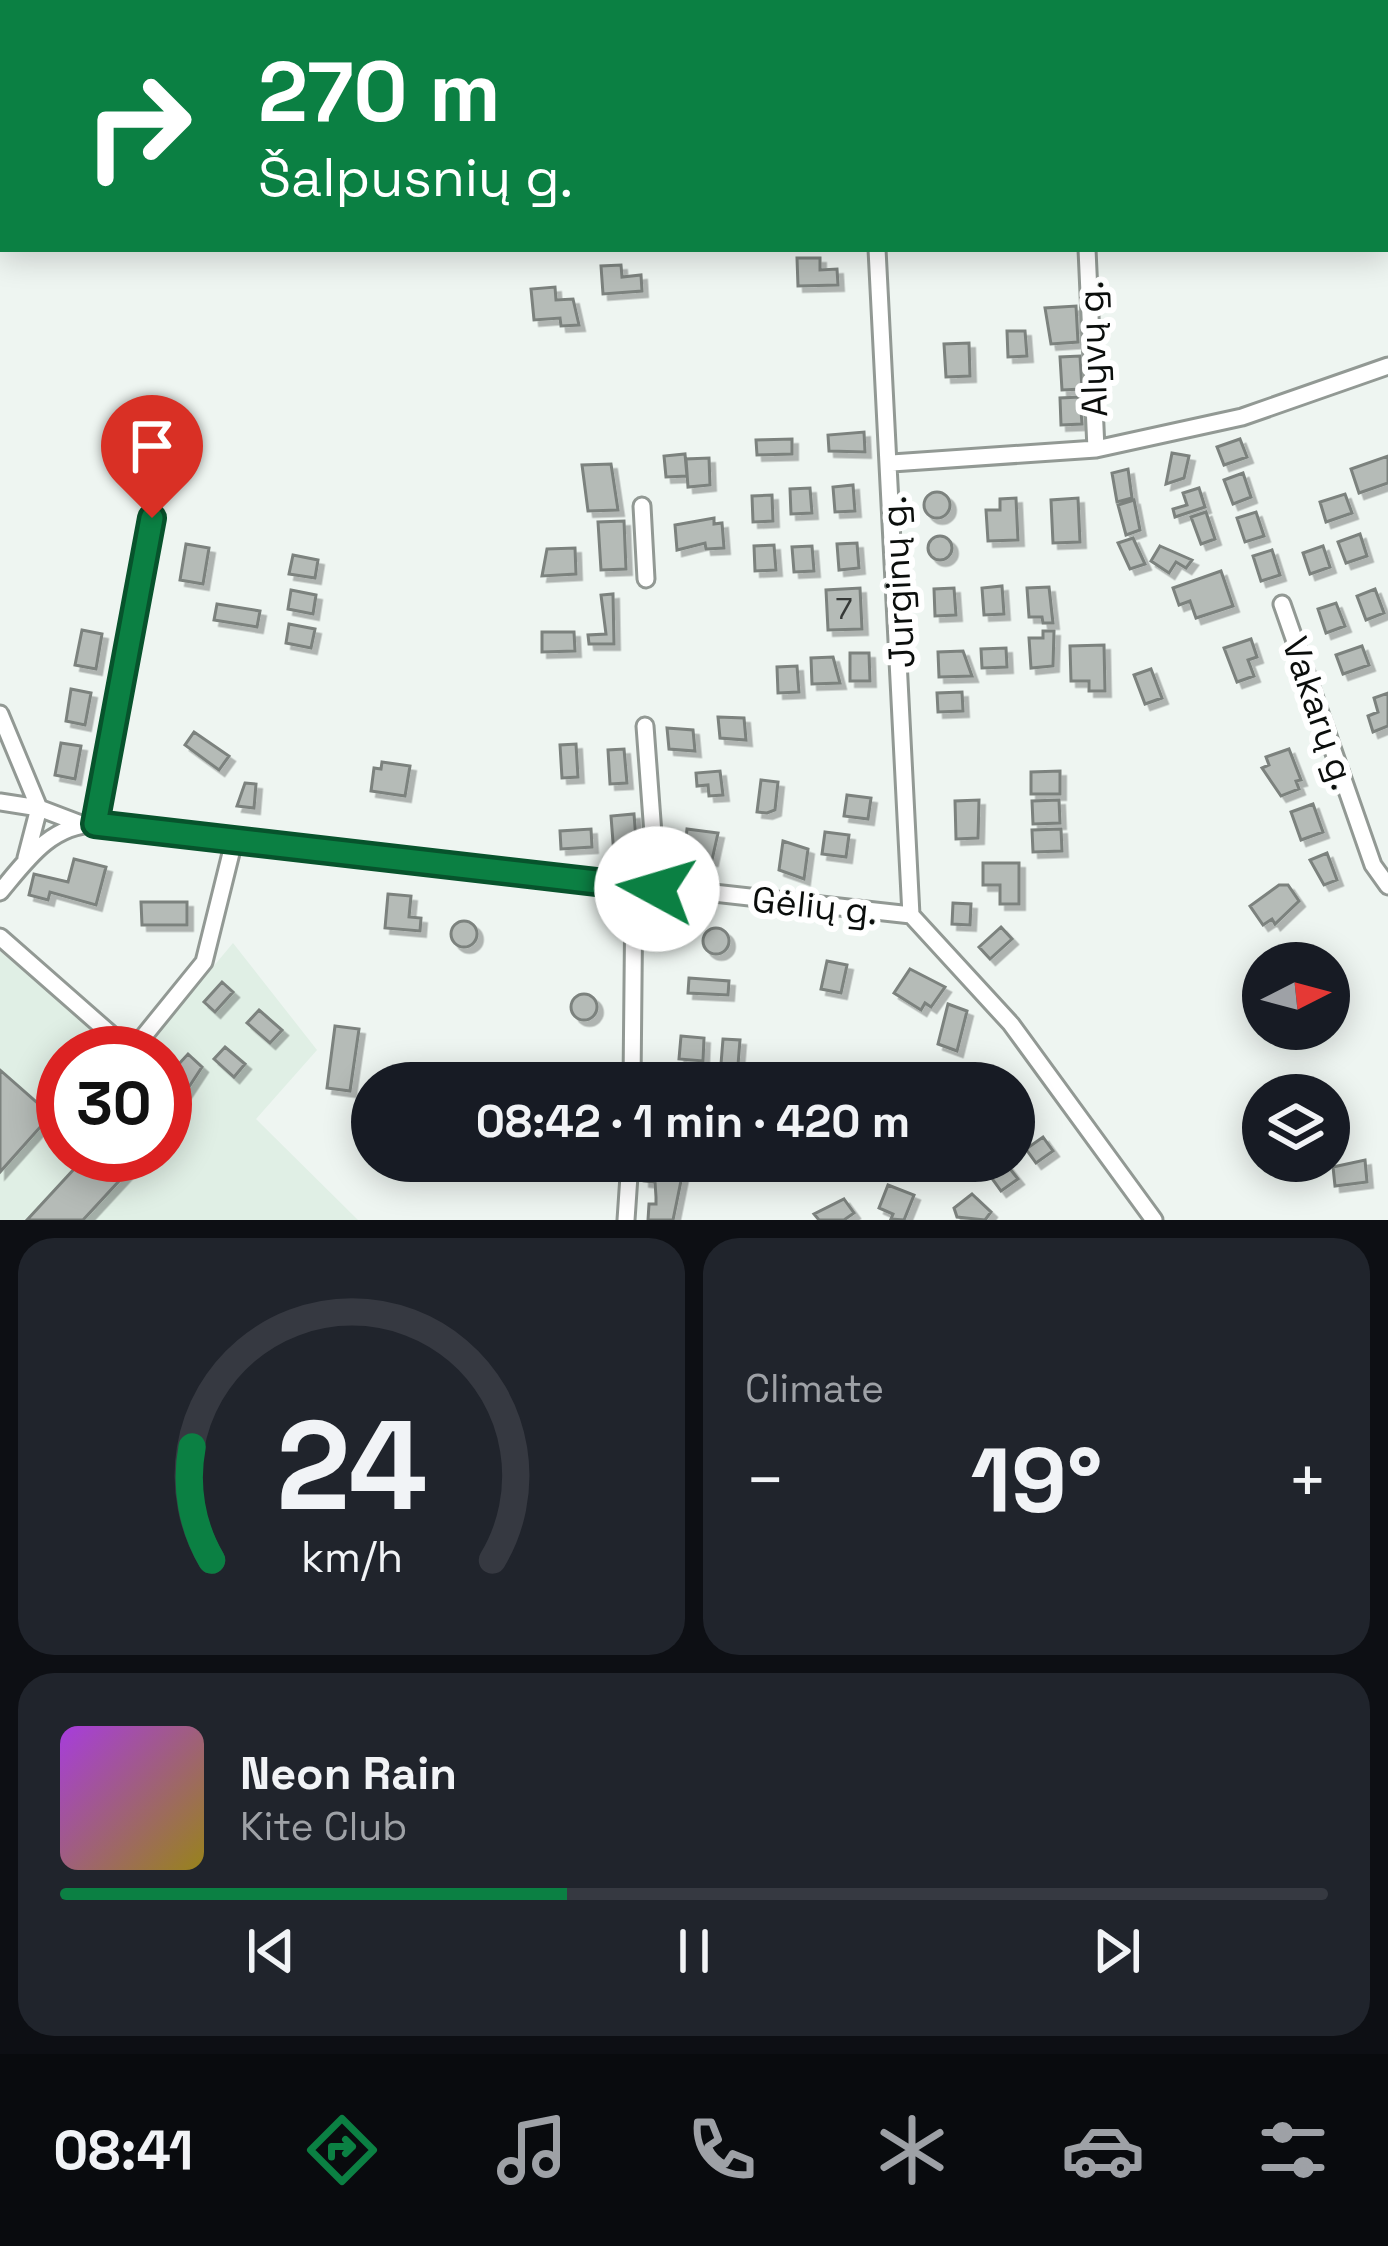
<!DOCTYPE html>
<html lang="en">
<head>
<meta charset="utf-8">
<style>
	body { margin:0; font-family:"Space Grotesk",sans-serif; background:#20242c; color:#f1f3f6; height:100vh; display:flex; flex-direction:column; font-size:45px; white-space:nowrap }
	* { box-sizing:border-box; margin:0 }
	p { font-size:39px; color:#9ea1a6 }
	.icon { flex:none; width:66px; height:66px; fill:none; stroke:currentColor; stroke-width:2; stroke-linecap:round; stroke-linejoin:round }
	.map { position:relative; height:1220px; overflow:hidden }
	.panel { display:flex; flex-direction:column; gap:18px; padding:18px; background:#0d0f14; flex:1 }
	.panel>* { flex:none }
	.hud { position:absolute; left:0px; top:0px; width:1389px; height:252px; box-shadow:0 6px 30px #0003; background:#0b8043; color:#fff; overflow:hidden }
	.needle { width:78px; rotate:84deg }
	.controls { position:absolute; left:1242px; top:942px; display:grid; gap:24px }
	.controls a { display:grid; place-items:center; width:108px; height:108px; border-radius:50%; background:#171b24; box-shadow:0 6px 30px #0003; font-size:60px }
	.speed { position:absolute; left:36px; top:1026px; display:flex; gap:24px; font-size:60px; font-weight:700; text-align:center }
	.speed>* { display:grid; place-content:center; width:156px; height:156px; border-radius:50%; background:#171b24; box-shadow:0 6px 30px #0003; line-height:1 }
	.speed .limit { border:18px solid #d22; background:#fff; color:#111 }
	.pin { position:absolute; display:grid; place-items:center; width:102px; height:102px; color:#fff; margin:-123px -51px; border-radius:50% 50% 50% 0; rotate:-45deg; box-shadow:0 0 12px #0007 }
	.pin .icon { rotate:45deg }
	.me { position:absolute; width:132px; margin:-66px; rotate:276deg; stroke-linejoin:round; filter:drop-shadow(0 0 9px #0008) }
	.turn { display:flex; align-items:center; gap:42px; height:252px; padding:0 60px; font-size:54px }
	.turn .icon { width:156px; height:156px; stroke-width:2.5 }
	.turn b { display:block; font-size:84px; line-height:102px }
	.big { font-size:90px; font-weight:600; line-height:1.1 }
	.panel .tile { flex:1; display:flex; flex-direction:column; justify-content:center; gap:18px; min-width:0; padding:0 42px; border-radius:36px; background:#20242c }
	.panel .dial { align-items:center; gap:0 }
	.dial svg { height:312px; overflow:visible; fill:none; stroke:#363941; stroke-width:7; stroke-linecap:round; text-anchor:middle }
	.dial text { fill:#f1f3f6; stroke:none }
	.song { display:flex; align-items:center; gap:36px }
	.cover { width:144px; height:144px; border-radius:18px; background:linear-gradient(135deg,hsl(280 70% 55%),hsl(50 70% 35%)) }
	.played { height:12px; border-radius:6px; background:linear-gradient(90deg,#0b8043 40%,#363941 40%) }
	.keys { display:flex; justify-content:space-around; direction:ltr }
	.heat { display:flex; justify-content:space-between; align-items:center; font-size:66px; direction:ltr }
	.panel .tiles { flex:1; display:grid; gap:18px; grid-template-columns:1fr 1fr }
	.tile:last-child { grid-column:span 2 }
	.trip { position:absolute; left:351px; top:1062px; width:684px; height:120px; border-radius:60px; background:#171b24; box-shadow:0 6px 30px #0003; font-weight:600; line-height:120px; text-align:center }
	.menu { display:flex; height:192px; justify-content:space-around; align-items:center; background:#090b0e; color:#9ea1a6 }
	.menu .icon { width:84px; height:84px }
	.menu .active { color:#0b8043 }
	.menu b { font-size:54px; color:#f1f3f6 }
	.map>svg:first-child { display:block }
	.built { fill:#e0efe5 }
	.building { fill:#b5bbb7; stroke:#7c827e; stroke-width:3; filter:url(#shadow) }
	.lines { fill:none; stroke-linecap:round; stroke-linejoin:round }
	.minor-casing { stroke:#929994; stroke-width:21 }
	.minor { stroke:#fff; stroke-width:15 }
	.route-casing { stroke:#07532c; stroke-width:30 }
	.route { stroke:#0b8043; stroke-width:21 }
	.labels { text-anchor:middle; stroke-width:12; stroke-linejoin:round; paint-order:stroke }
	.number-label { font-size:30px; fill:#363937 }
	.street-label { font-size:36px; fill:#0b0e0c; stroke:#fff }
</style>
</head>
<body>
<div class="map">
<svg width="1388" height="1220" viewBox="0 0 1388 1220">
	<defs>
		<filter id="shadow"><feDropShadow dx="5.5" dy="5.5" stdDeviation="0" flood-color="#0004"/></filter>
	</defs>
	<rect width="100%" height="100%" fill="#eef5f1"/>
	<path class="built" d="M 233,943 L 317,1050 L 256,1119 L 358,1220 L 0,1220 L 0,951 L 118,1053 L 63,1053 L 63,1155 L 165,1155 L 165,1053 L 141,1053 Z"/>
	<path class="building" d="M 797,258 L 820,258 L 820,270 L 837,269 L 838,285 L 798,286 Z
		M 621,265 L 622,277 L 641,275 L 642,291 L 603,294 L 601,266 Z
		M 555,287 L 556,300 L 573,299 L 579,325 L 561,326 L 560,318 L 534,320 L 531,289 Z
		M 1076,306 L 1078,342 L 1051,344 L 1045,308 Z
		M 1007,331 L 1025,331 L 1027,356 L 1008,357 Z
		M 969,343 L 970,376 L 946,377 L 944,344 Z
		M 1080,356 L 1082,389 L 1062,390 L 1060,357 Z
		M 1080,397 L 1082,424 L 1061,425 L 1060,398 Z
		M 864,432 L 865,452 L 829,451 L 828,435 Z
		M 792,439 L 792,454 L 757,455 L 756,440 Z
		M 1240,439 L 1247,457 L 1224,465 L 1217,447 Z
		M 1172,453 L 1189,456 L 1184,478 L 1166,484 Z
		M 685,454 L 687,476 L 666,477 L 664,456 Z
		M 1388,456 L 1388,483 L 1359,493 L 1351,469 Z
		M 709,458 L 710,485 L 688,487 L 686,459 Z
		M 611,464 L 618,510 L 588,511 L 582,465 Z
		M 1128,469 L 1132,498 L 1117,502 L 1112,473 Z
		M 1243,473 L 1251,497 L 1233,504 L 1224,480 Z
		M 853,485 L 855,511 L 835,512 L 833,487 Z
		M 810,488 L 812,513 L 791,514 L 790,489 Z
		M 1199,488 L 1205,507 L 1175,517 L 1173,509 L 1187,505 L 1183,493 Z
		M924 505a13 13 0 1 1 26 0a13 13 0 1 1-26 0Z
		M 1345,494 L 1352,513 L 1326,522 L 1320,502 Z
		M 772,495 L 773,521 L 753,522 L 752,496 Z
		M 1016,498 L 1018,540 L 988,541 L 986,510 L 1000,510 L 1000,499 Z
		M 1078,498 L 1080,542 L 1053,543 L 1051,500 Z
		M 1134,500 L 1140,530 L 1126,535 L 1118,505 Z
		M 1206,512 L 1215,539 L 1201,544 L 1191,517 Z
		M 1256,512 L 1264,536 L 1245,542 L 1237,518 Z
		M 714,518 L 714,524 L 722,523 L 724,548 L 706,549 L 705,543 L 677,550 L 675,525 Z
		M 624,521 L 626,569 L 601,570 L 598,522 Z
		M 1360,534 L 1367,556 L 1346,563 L 1338,542 Z
		M928 548a12 12 0 1 1 24 0a12 12 0 1 1-24 0Z
		M 1133,538 L 1145,564 L 1130,569 L 1118,543 Z
		M 857,543 L 859,568 L 839,570 L 837,544 Z
		M 186,544 L 209,548 L 203,584 L 180,580 Z
		M 774,545 L 776,570 L 755,571 L 754,546 Z
		M 812,546 L 814,571 L 794,572 L 792,547 Z
		M 1160,546 L 1192,560 L 1186,568 L 1176,562 L 1169,573 L 1151,561 Z
		M 1323,546 L 1330,567 L 1310,574 L 1303,553 Z
		M 575,548 L 576,574 L 542,576 L 547,549 Z
		M 1272,550 L 1280,575 L 1261,581 L 1253,556 Z
		M 293,555 L 318,560 L 315,578 L 289,574 Z
		M 1221,571 L 1233,606 L 1196,618 L 1190,601 L 1179,605 L 1173,588 Z
		M 1002,586 L 1004,614 L 984,615 L 982,588 Z
		M 1049,587 L 1053,623 L 1043,623 L 1042,617 L 1029,617 L 1027,588 Z
		M 860,588 L 862,629 L 828,630 L 826,590 Z
		M 954,588 L 956,615 L 935,616 L 934,589 Z
		M 1375,589 L 1384,613 L 1366,620 L 1357,596 Z
		M 291,590 L 316,595 L 313,614 L 288,609 Z
		M 613,594 L 614,644 L 589,644 L 588,635 L 606,634 L 601,595 Z
		M 1336,603 L 1345,626 L 1326,633 L 1318,609 Z
		M 217,604 L 260,611 L 257,627 L 214,620 Z
		M 289,624 L 315,629 L 311,648 L 286,643 Z
		M 82,630 L 102,634 L 96,669 L 75,665 Z
		M 1043,631 L 1054,631 L 1053,666 L 1031,668 L 1029,638 L 1043,638 Z
		M 542,632 L 574,632 L 575,651 L 542,652 Z
		M 1251,639 L 1257,657 L 1248,660 L 1254,676 L 1237,682 L 1224,648 Z
		M 1104,645 L 1105,691 L 1089,691 L 1089,681 L 1071,681 L 1070,646 Z
		M 1362,646 L 1369,665 L 1343,674 L 1336,655 Z
		M 1006,648 L 1007,667 L 982,668 L 981,649 Z
		M 963,651 L 972,676 L 939,677 L 938,652 Z
		M 850,653 L 869,653 L 870,681 L 850,681 Z
		M 833,657 L 840,683 L 812,684 L 811,658 Z
		M 797,666 L 799,692 L 778,693 L 777,667 Z
		M 1151,669 L 1162,698 L 1145,704 L 1134,675 Z
		M 71,689 L 91,693 L 85,725 L 66,721 Z
		M 962,692 L 963,711 L 938,712 L 937,693 Z
		M 1388,693 L 1388,726 L 1373,732 L 1368,716 L 1378,712 L 1374,698 Z
		M 718,717 L 744,718 L 746,740 L 720,738 Z
		M 667,728 L 693,730 L 695,751 L 669,749 Z
		M 194,732 L 229,756 L 219,770 L 185,745 Z
		M 61,743 L 81,746 L 75,779 L 55,775 Z
		M 576,744 L 578,777 L 562,778 L 560,745 Z
		M 624,749 L 627,783 L 610,784 L 608,750 Z
		M 1289,749 L 1301,780 L 1296,781 L 1299,789 L 1281,796 L 1262,768 L 1269,765 L 1266,757 Z
		M 382,762 L 410,766 L 405,796 L 371,791 L 374,768 L 381,769 Z
		M 720,771 L 723,795 L 709,796 L 708,785 L 697,786 L 696,773 Z
		M 1060,771 L 1060,794 L 1031,794 L 1031,772 Z
		M 761,780 L 778,782 L 775,810 L 767,813 L 757,812 Z
		M 245,783 L 256,784 L 254,808 L 237,806 Z
		M 847,795 L 871,798 L 868,819 L 844,816 Z
		M 979,800 L 978,838 L 956,839 L 955,801 Z
		M 1059,800 L 1060,823 L 1033,824 L 1032,801 Z
		M 1313,804 L 1323,832 L 1301,840 L 1291,812 Z
		M 634,814 L 637,853 L 614,855 L 611,816 Z
		M 591,829 L 592,847 L 561,849 L 560,831 Z
		M 687,829 L 718,833 L 712,860 L 684,854 Z
		M 1061,829 L 1062,851 L 1033,852 L 1032,830 Z
		M 825,832 L 849,835 L 846,857 L 822,854 Z
		M 783,841 L 808,849 L 804,879 L 779,870 Z
		M 1327,853 L 1337,880 L 1324,885 L 1310,860 Z
		M 74,859 L 106,867 L 96,905 L 50,892 L 48,900 L 29,895 L 34,874 L 68,882 Z
		M 983,863 L 1019,863 L 1019,904 L 1000,904 L 1000,885 L 983,885 Z
		M 1279,885 L 1288,885 L 1299,901 L 1275,924 L 1272,919 L 1263,925 L 1250,906 Z
		M 388,894 L 411,896 L 409,917 L 421,918 L 420,931 L 385,928 Z
		M 141,902 L 187,902 L 187,925 L 142,925 Z
		M 953,903 L 971,904 L 970,925 L 952,924 Z
		M451 934a13 13 0 1 1 26 0a13 13 0 1 1-26 0Z
		M 1001,927 L 1012,939 L 990,959 L 979,947 Z
		M703 941a13 13 0 1 1 26 0a13 13 0 1 1-26 0Z
		M 827,961 L 847,965 L 841,993 L 821,989 Z
		M 910,969 L 945,987 L 931,1007 L 925,1003 L 921,1010 L 894,993 Z
		M 689,978 L 729,981 L 728,995 L 688,993 Z
		M 222,982 L 233,992 L 215,1012 L 204,1002 Z
		M571 1007a13 13 0 1 1 26 0a13 13 0 1 1-26 0Z
		M 948,1004 L 967,1011 L 957,1051 L 938,1044 Z
		M 259,1010 L 282,1030 L 270,1043 L 247,1023 Z
		M 335,1026 L 359,1029 L 350,1091 L 327,1088 Z
		M 681,1036 L 704,1038 L 703,1061 L 679,1059 Z
		M 723,1039 L 740,1040 L 738,1065 L 721,1064 Z
		M 225,1047 L 245,1064 L 234,1077 L 214,1059 Z
		M 188,1054 L 202,1067 L 183,1096 L 165,1079 Z
		M 0,1070 L 51,1115 L 0,1172 Z
		M 1043,1137 L 1053,1151 L 1036,1163 L 1026,1149 Z
		M 87,1155 L 116,1155 L 131,1168 L 83,1220 L 27,1220 Z
		M 1365,1160 L 1367,1182 L 1335,1186 L 1333,1167 Z
		M 1007,1165 L 1018,1179 L 1001,1191 L 991,1177 Z
		M 655,1169 L 683,1171 L 673,1220 L 648,1220 L 649,1204 L 656,1204 L 656,1197 L 655,1182 L 644,1181 L 644,1172 Z
		M 888,1185 L 914,1195 L 904,1220 L 891,1219 L 893,1214 L 879,1208 Z
		M 972,1194 L 991,1212 L 985,1220 L 957,1217 L 954,1208 Z
		M 844,1199 L 854,1213 L 844,1220 L 819,1220 L 814,1214 Z"/>
	<g class="lines">
		<g class="minor-casing">
			<path id="minor" d="M 865,0 L 865,3
				M 877,249 L 911,915
				M 1087,249 L 1096,449
				M 892,463 L 1096,449 L 1242,417 L 1388,366
				M 642,506 L 646,579
				M 1282,604 L 1373,865 L 1388,886
				M 0,714 L 39,808 L 26,858
				M 645,726 L 657,888
				M 0,802 L 39,808 L 81,824
				M 95,824 L 152,518
				M 0,892 C 26,861 50,825 95,824 L 911,915 L 1011,1024 L 1154,1220
				M 0,937 L 131,1052 L 204,962 L 234,841
				M 632,1083 L 634,886
				M 626,1220 L 630,1161"/>
		</g>
		<use href="#minor" class="minor"/>
	</g>
	<g class="lines">
		<g class="route-casing">
			<path id="route" d="M 152,518 L 95,824 L 657,889"/>
		</g>
		<use href="#route" class="route"/>
	</g>
	<g class="labels">
		<g class="number-label">
			<text x="844" y="619">7</text>
		</g>
		<g class="street-label">
			<text transform="translate(1092 349) rotate(-92)" y="13">Alyvų g.</text>
			<text transform="translate(897 582) rotate(-93)" y="13">Jurginų g.</text>
			<text transform="translate(1320 713) rotate(71)" y="13">Vakarų g.</text>
			<text transform="translate(815 905) rotate(6)" y="13">Gėlių g.</text>
		</g>
	</g>
</svg>
<div class="controls">
<a><svg class="needle" viewBox="-14 -14 28 28"><path d="M0-13l5 13h-10z" fill="#e53935"/><path d="M0 13l5-13h-10z" fill="#9ea1a6"/></svg></a>
<a><svg class="icon" aria-label="layers" viewBox="0 0 24 24"><path d="M12 4l9 5-9 5-9-5zM3 14l9 5 9-5"/></svg></a>
</div>
<div class="speed"><div class="limit">30</div></div>
<div class="pin" style="left:152px;top:518px;background:#d93025"><svg class="icon" aria-label="arrive" viewBox="0 0 24 24"><path d="M6 21V4h12l-3 4 3 4H6"/></svg></div>
<svg class="me" style="left:657px;top:889px" viewBox="-20 -20 40 40"><circle r="19" fill="#fff"/><path d="M0-13L10 11 0 6-10 11z" fill="#0b8043"/></svg>
<div class="trip">08:42 · 1 min · 420 m</div>
<div class="hud">
<div class="turn"><svg class="icon" aria-label="right" viewBox="0 0 24 24"><path d="M7 20v-9h11M14 6l5 5-5 5"/></svg><div><b>270 m</b>Šalpusnių g.</div></div>
</div>
</div>
<section class="panel">
<div class="tiles">
<div class="tile dial"><svg viewBox="0 0 100 80">
<path d="M14 69A42 42 0 1 1 86 69"/>
<path d="M14 69A42 42 0 0 1 9 40" stroke="#0b8043"/>
<text x="50" y="56" font-size="32" font-weight="700">24</text>
<text x="50" y="72" font-size="11">km/h</text>
</svg></div>
<div class="tile"><p>Climate</p>
<div class="heat"><a>−</a><b class="big">19°</b><a>+</a></div>
</div>
<div class="tile">
<div class="song"><i class="cover"></i><div><b>Neon Rain</b><p>Kite Club</p></div></div>
<div class="played"></div>
<div class="keys"><svg class="icon" aria-label="previous" viewBox="0 0 24 24"><path d="M18 5L8 12l10 7zM5 5v14"/></svg><svg class="icon" aria-label="pause" viewBox="0 0 24 24"><path d="M8 5v14M16 5v14"/></svg><svg class="icon" aria-label="next" viewBox="0 0 24 24"><path d="M6 5l10 7-10 7zM19 5v14"/></svg></div>
</div>
</div>
</section>
<nav class="menu">
<b>08:41</b>
<svg class="icon active" aria-label="directions" viewBox="0 0 24 24"><path d="M12 3l9 9-9 9-9-9zM9 14v-3h6M13 9l2 2-2 2"/></svg>
<svg class="icon" aria-label="music" viewBox="0 0 24 24"><path d="M9 18V5l10-2v13"/><circle cx="6" cy="18" r="3"/><circle cx="16" cy="16" r="3"/></svg>
<svg class="icon" aria-label="phone" viewBox="0 0 24 24"><path d="M5 4h4l2 5-3 2q2 4 5 5l2-3 5 2v4C11 20 4 13 5 4z"/></svg>
<svg class="icon" aria-label="climate" viewBox="0 0 24 24"><path d="M12 3v18M4 7l16 10M4 17L20 7"/></svg>
<svg class="icon" aria-label="car" viewBox="0 0 24 24"><path d="M5 17H2v-5l4-1 3-4h7l3 4 3 1v5h-3M9 17h6M6 11h13"/><circle cx="7" cy="17" r="2"/><circle cx="17" cy="17" r="2"/></svg>
<svg class="icon" aria-label="filters" viewBox="0 0 24 24"><path d="M4 7h16M4 17h16"/><circle cx="9" cy="7" r="2"/><circle cx="15" cy="17" r="2"/></svg>
</nav>
</body>
</html>
